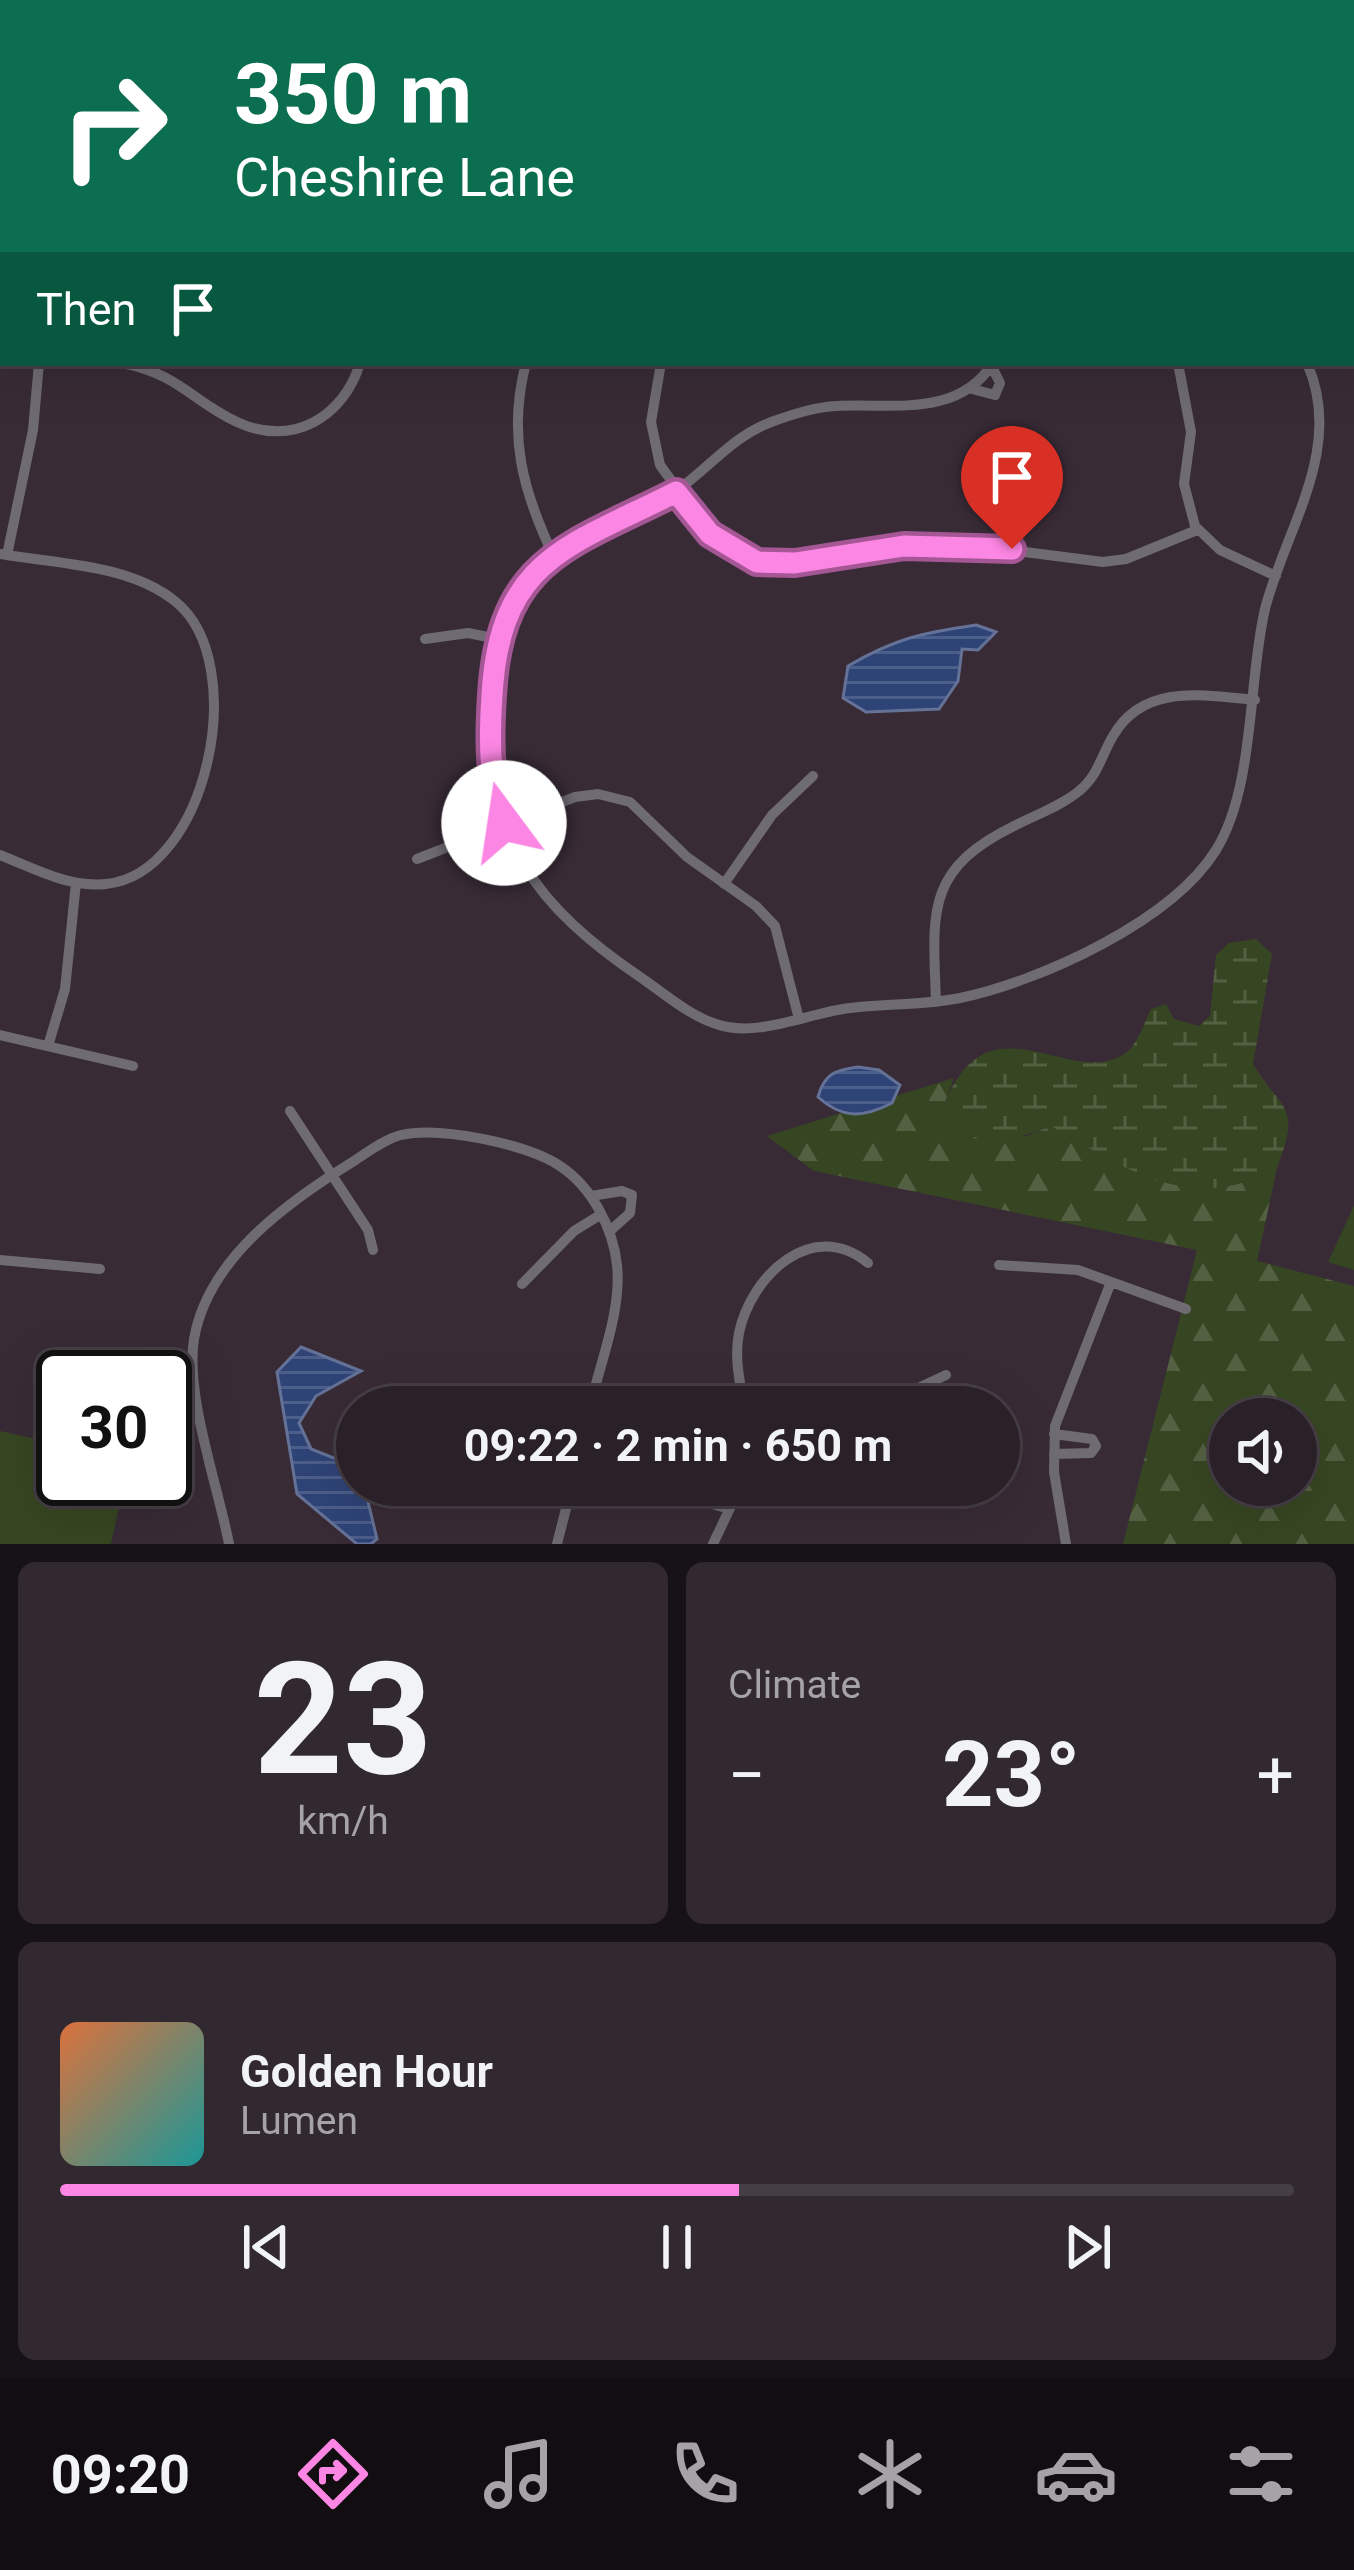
<!DOCTYPE html>
<html lang="en">
<head>
<meta charset="utf-8">
<style>
	body { margin:0; font-family:Roboto,sans-serif; background:#322830; color:#f1f3f6; height:100vh; display:flex; flex-direction:column; font-size:45px; white-space:nowrap }
	* { box-sizing:border-box; margin:0 }
	p { font-size:39px; color:#a5a3a8 }
	.icon { flex:none; width:66px; height:66px; fill:none; stroke:currentColor; stroke-width:2; stroke-linecap:round; stroke-linejoin:round }
	.map { position:relative; height:1544px; overflow:hidden }
	.details { display:flex; flex-direction:column; gap:18px; padding:18px; background:#171216; flex:1 }
	.details>* { flex:none }
	.banner { position:absolute; left:0px; top:0px; width:1356px; height:366px; box-shadow:0 12px 48px #0002,0 0 0 3px #463e45; background:#0b6e4f; color:#fff; overflow:hidden }
	.fabs { position:absolute; left:1209px; top:1398px; display:grid; gap:24px }
	.fabs a { display:grid; place-items:center; width:108px; height:108px; border-radius:50%; background:#2a2028; box-shadow:0 12px 48px #0002,0 0 0 3px #463e45; font-size:60px }
	.speed { position:absolute; left:36px; top:1350px; display:flex; gap:24px; font-size:60px; font-weight:700; text-align:center }
	.speed>* { display:grid; place-content:center; width:156px; height:156px; border-radius:50%; background:#2a2028; box-shadow:0 12px 48px #0002,0 0 0 3px #463e45; line-height:1 }
	.speed .limit { border:6px solid #111; border-radius:18px; background:#fff; color:#111 }
	.pin { position:absolute; display:grid; place-items:center; width:102px; height:102px; color:#fff; margin:-123px -51px; border-radius:50% 50% 50% 0; rotate:-45deg; box-shadow:0 0 12px #0007 }
	.pin .icon { rotate:45deg }
	.me { position:absolute; width:132px; margin:-66px; rotate:346deg; stroke-linejoin:round; filter:drop-shadow(0 0 9px #0008) }
	.turn { display:flex; align-items:center; gap:42px; height:252px; padding:0 36px; font-size:54px }
	.turn .icon { width:156px; height:156px; stroke-width:2.5 }
	.turn b { display:block; font-size:84px; line-height:102px }
	.then { display:flex; align-items:center; height:114px; padding:0 36px; background:#0003; gap:24px; font-size:45px }
	.big { font-size:90px; font-weight:700; line-height:1.1 }
	.details .card { flex:1; display:flex; flex-direction:column; justify-content:center; gap:18px; min-width:0; padding:0 42px; border-radius:18px; background:#322830 }
	.details .dial { align-items:center; gap:0 }
	.dial b { font-size:156px; line-height:1 }
	.song { display:flex; align-items:center; gap:36px }
	.cover { width:144px; height:144px; border-radius:18px; background:linear-gradient(135deg,hsl(20 70% 55%),hsl(180 70% 35%)) }
	.played { height:12px; border-radius:6px; background:linear-gradient(90deg,#fc86e3 55%,#463e45 55%) }
	.keys { display:flex; justify-content:space-around; direction:ltr }
	.heat { display:flex; justify-content:space-between; align-items:center; font-size:66px; direction:ltr }
	.details .tiles { flex:1; display:grid; gap:18px; grid-template-columns:1fr 1fr }
	.card:last-child { grid-column:span 2 }
	.trip { position:absolute; left:336px; top:1386px; width:684px; height:120px; border-radius:60px; background:#2a2028; box-shadow:0 12px 48px #0002,0 0 0 3px #463e45; font-weight:700; line-height:120px; text-align:center }
	.tabs { display:flex; height:192px; justify-content:space-around; align-items:center; background:#110d10; color:#a5a3a8 }
	.tabs .icon { width:84px; height:84px }
	.tabs .on { color:#fc86e3 }
	.tabs b { font-size:54px; color:#f1f3f6 }
	.map>svg:first-child { display:block }
	.grass { fill:#374622 }
	.forest { fill:url(#forest-firs); fill-rule:evenodd }
	.wetland { fill:url(#wetland-marsh) }
	.water { fill:url(#water-rules); stroke:#657297; stroke-width:3 }
	.lines { fill:none; stroke-linecap:round; stroke-linejoin:round }
	.minor { stroke:#6e6b72; stroke-width:10 }
	.route-casing { stroke:#a45794; stroke-width:30 }
	.route { stroke:#fc86e3; stroke-width:21 }
</style>
</head>
<body>
<div class="map">
<svg width="1354" height="1544" viewBox="0 0 1354 1544">
	<defs>
		<pattern id="forest-firs" width="22" height="20" patternUnits="userSpaceOnUse" patternTransform="scale(3)"><rect width="22" height="20" fill="#374622"/><path d="M5 1l3.5 6h-7zM16 11l3.5 6h-7z" fill="#546042"/></pattern>
		<pattern id="wetland-marsh" width="20" height="14" patternUnits="userSpaceOnUse" patternTransform="scale(3)"><rect width="20" height="14" fill="#374622"/><path d="M1 5h8M5 5V1M11 12h8M15 12V8" fill="none" stroke="#546042"/></pattern>
		<pattern id="water-rules" width="6" height="5" patternUnits="userSpaceOnUse" patternTransform="scale(3)"><rect width="6" height="5" fill="#2e4477"/><path d="M0 2.5h6" fill="none" stroke="#4c5e8a"/></pattern>
	</defs>
	<rect width="100%" height="100%" fill="#382b36"/>
	<path class="grass" d="M 1354,1206 L 1354,1270 L 1328,1262 Z
		M 0,1431 L 63,1445 L 63,1479 L 125,1479 L 111,1544 L 0,1544 Z"/>
	<path class="forest" d="M 954,1078 L 944,1105 L 1024,1137 L 1051,1126 C 1127,1168 1191,1215 1277,1168 L 1257,1261 L 1354,1286 L 1354,1544 L 1123,1544 L 1197,1250 L 814,1171 L 767,1136 ZM 1230,1419 L 1296,1419 L 1296,1485 L 1230,1485 Z"/>
	<path class="wetland" d="M 1256,939 L 1272,954 L 1253,1064 C 1284,1114 1301,1104 1277,1168 C 1189,1216 1128,1169 1051,1126 C 1007,1143 965,1156 944,1105 C 990,988 1076,1097 1129,1050 C 1138,1042 1145,1021 1151,1009 L 1166,1004 L 1174,1019 L 1199,1026 L 1210,1016 L 1216,955 L 1229,943 Z"/>
	<path class="water" d="M 976,625 L 996,632 L 978,650 L 962,649 L 958,681 L 939,709 L 866,712 L 843,698 L 848,666 C 896,638 922,633 976,625 Z
		M 858,1067 L 879,1070 L 900,1085 L 892,1103 C 863,1118 842,1119 818,1097 C 824,1074 835,1070 858,1067 Z
		M 301,1347 L 361,1371 L 316,1396 L 299,1423 L 311,1449 L 357,1467 L 357,1485 L 364,1485 L 377,1539 L 371,1544 L 357,1544 L 297,1494 L 277,1372 Z"/>
	<g class="lines">
		<path class="minor" d="M 404,0 L 405,3
			M 1233,3 L 1234,0
			M 1251,3 L 1252,0
			M 0,65 L 3,66
			M 0,354 L 3,355
			M 122,363 C 179,374 192,401 237,422 C 292,448 344,417 360,363
			M 526,363 C 507,435 523,492 554,557
			M 661,363 L 651,422 L 660,465 L 710,534 L 757,562 L 795,563 L 904,546 L 970,545 L 1103,562 L 1126,559 L 1197,530
			M 993,363 C 958,418 893,403 837,406 C 815,407 794,414 774,421 C 734,435 712,465 679,489 C 623,530 537,541 507,611 C 494,640 493,674 491,706 C 483,838 537,908 643,979 C 666,995 689,1015 716,1024 C 755,1038 804,1015 843,1009 C 882,1003 921,1006 960,998 C 1041,981 1172,921 1216,850 C 1255,787 1248,680 1265,609 C 1286,527 1345,449 1307,363
			M 1178,363 L 1191,432 L 1184,484 L 1195,526 L 1220,550 L 1276,576
			M 972,389 L 995,395 L 1000,383 L 992,367
			M 0,554 C 57,564 130,564 176,602 C 251,663 208,874 106,884 C 69,888 33,868 0,855
			M 7,555 L 33,430 L 39,363
			M 425,639 L 468,633 L 498,639
			M 417,859 L 575,797 L 598,794 L 630,802 L 687,857 L 756,906 L 775,926 L 799,1019
			M 724,884 L 772,815 L 813,776
			M 936,1002 C 933,914 924,870 1014,826 C 1035,815 1061,806 1079,791 C 1098,776 1101,756 1113,736 C 1143,683 1204,695 1255,700
			M 0,1035 L 133,1066
			M 48,1046 L 65,989 L 76,883
			M 290,1111 L 368,1230 L 373,1250
			M 591,1196 L 622,1191 L 632,1195 L 630,1213 L 611,1230
			M 0,1260 L 100,1269
			M 999,1265 L 1078,1270 L 1186,1309
			M 522,1284 L 574,1231 L 600,1215
			M 744,1407 C 740,1382 734,1358 739,1333 C 751,1276 812,1217 868,1263
			M 896,1407 L 914,1390 L 946,1375
			M 1054,1434 L 1092,1439 L 1096,1446 L 1091,1453 L 1054,1454
			M 651,1485 L 729,1509
			M 229,1544 C 218,1486 185,1395 194,1339 C 208,1258 289,1201 354,1161 C 368,1152 385,1139 401,1135 C 440,1126 527,1144 560,1166 C 592,1187 613,1228 617,1265 C 622,1310 600,1363 590,1407
			M 557,1544 L 572,1485
			M 713,1544 L 741,1485
			M 1066,1544 L 1054,1472 L 1055,1426 L 1111,1282"/>
	</g>
	<g class="lines">
		<g class="route-casing">
			<path id="route" d="M 504,823 C 489,780 489,741 492,695 C 500,558 568,547 676,492 L 710,534 L 757,562 L 795,563 L 904,546 L 1012,549"/>
		</g>
		<use href="#route" class="route"/>
	</g>
</svg>
<div class="fabs">
<a><svg class="icon" aria-label="sound" viewBox="0 0 24 24"><path d="M4 9h4l5-4v14l-5-4H4zM17 9q2 3 0 6"/></svg></a>
</div>
<div class="speed"><div class="limit">30</div></div>
<div class="pin" style="left:1012px;top:549px;background:#d93025"><svg class="icon" aria-label="arrive" viewBox="0 0 24 24"><path d="M6 21V4h12l-3 4 3 4H6"/></svg></div>
<svg class="me" style="left:504px;top:823px" viewBox="-20 -20 40 40"><circle r="19" fill="#fff"/><path d="M0-13L10 11 0 6-10 11z" fill="#fc86e3"/></svg>
<div class="trip">09:22 · 2 min · 650 m</div>
<div class="banner">
<div class="turn"><svg class="icon" aria-label="right" viewBox="0 0 24 24"><path d="M7 20v-9h11M14 6l5 5-5 5"/></svg><div><b>350 m</b>Cheshire Lane</div></div>
<div class="then">Then<svg class="icon" aria-label="arrive" viewBox="0 0 24 24"><path d="M6 21V4h12l-3 4 3 4H6"/></svg></div>
</div>
</div>
<section class="details">
<div class="tiles">
<div class="card dial"><b>23</b><p>km/h</p></div>
<div class="card"><p>Climate</p>
<div class="heat"><a>−</a><b class="big">23°</b><a>+</a></div>
</div>
<div class="card">
<div class="song"><i class="cover"></i><div><b>Golden Hour</b><p>Lumen</p></div></div>
<div class="played"></div>
<div class="keys"><svg class="icon" aria-label="previous" viewBox="0 0 24 24"><path d="M18 5L8 12l10 7zM5 5v14"/></svg><svg class="icon" aria-label="pause" viewBox="0 0 24 24"><path d="M8 5v14M16 5v14"/></svg><svg class="icon" aria-label="next" viewBox="0 0 24 24"><path d="M6 5l10 7-10 7zM19 5v14"/></svg></div>
</div>
</div>
</section>
<nav class="tabs">
<b>09:20</b>
<svg class="icon on" aria-label="directions" viewBox="0 0 24 24"><path d="M12 3l9 9-9 9-9-9zM9 14v-3h6M13 9l2 2-2 2"/></svg>
<svg class="icon" aria-label="music" viewBox="0 0 24 24"><path d="M9 18V5l10-2v13"/><circle cx="6" cy="18" r="3"/><circle cx="16" cy="16" r="3"/></svg>
<svg class="icon" aria-label="phone" viewBox="0 0 24 24"><path d="M5 4h4l2 5-3 2q2 4 5 5l2-3 5 2v4C11 20 4 13 5 4z"/></svg>
<svg class="icon" aria-label="climate" viewBox="0 0 24 24"><path d="M12 3v18M4 7l16 10M4 17L20 7"/></svg>
<svg class="icon" aria-label="car" viewBox="0 0 24 24"><path d="M5 17H2v-5l4-1 3-4h7l3 4 3 1v5h-3M9 17h6M6 11h13"/><circle cx="7" cy="17" r="2"/><circle cx="17" cy="17" r="2"/></svg>
<svg class="icon" aria-label="filters" viewBox="0 0 24 24"><path d="M4 7h16M4 17h16"/><circle cx="9" cy="7" r="2"/><circle cx="15" cy="17" r="2"/></svg>
</nav>
</body>
</html>
